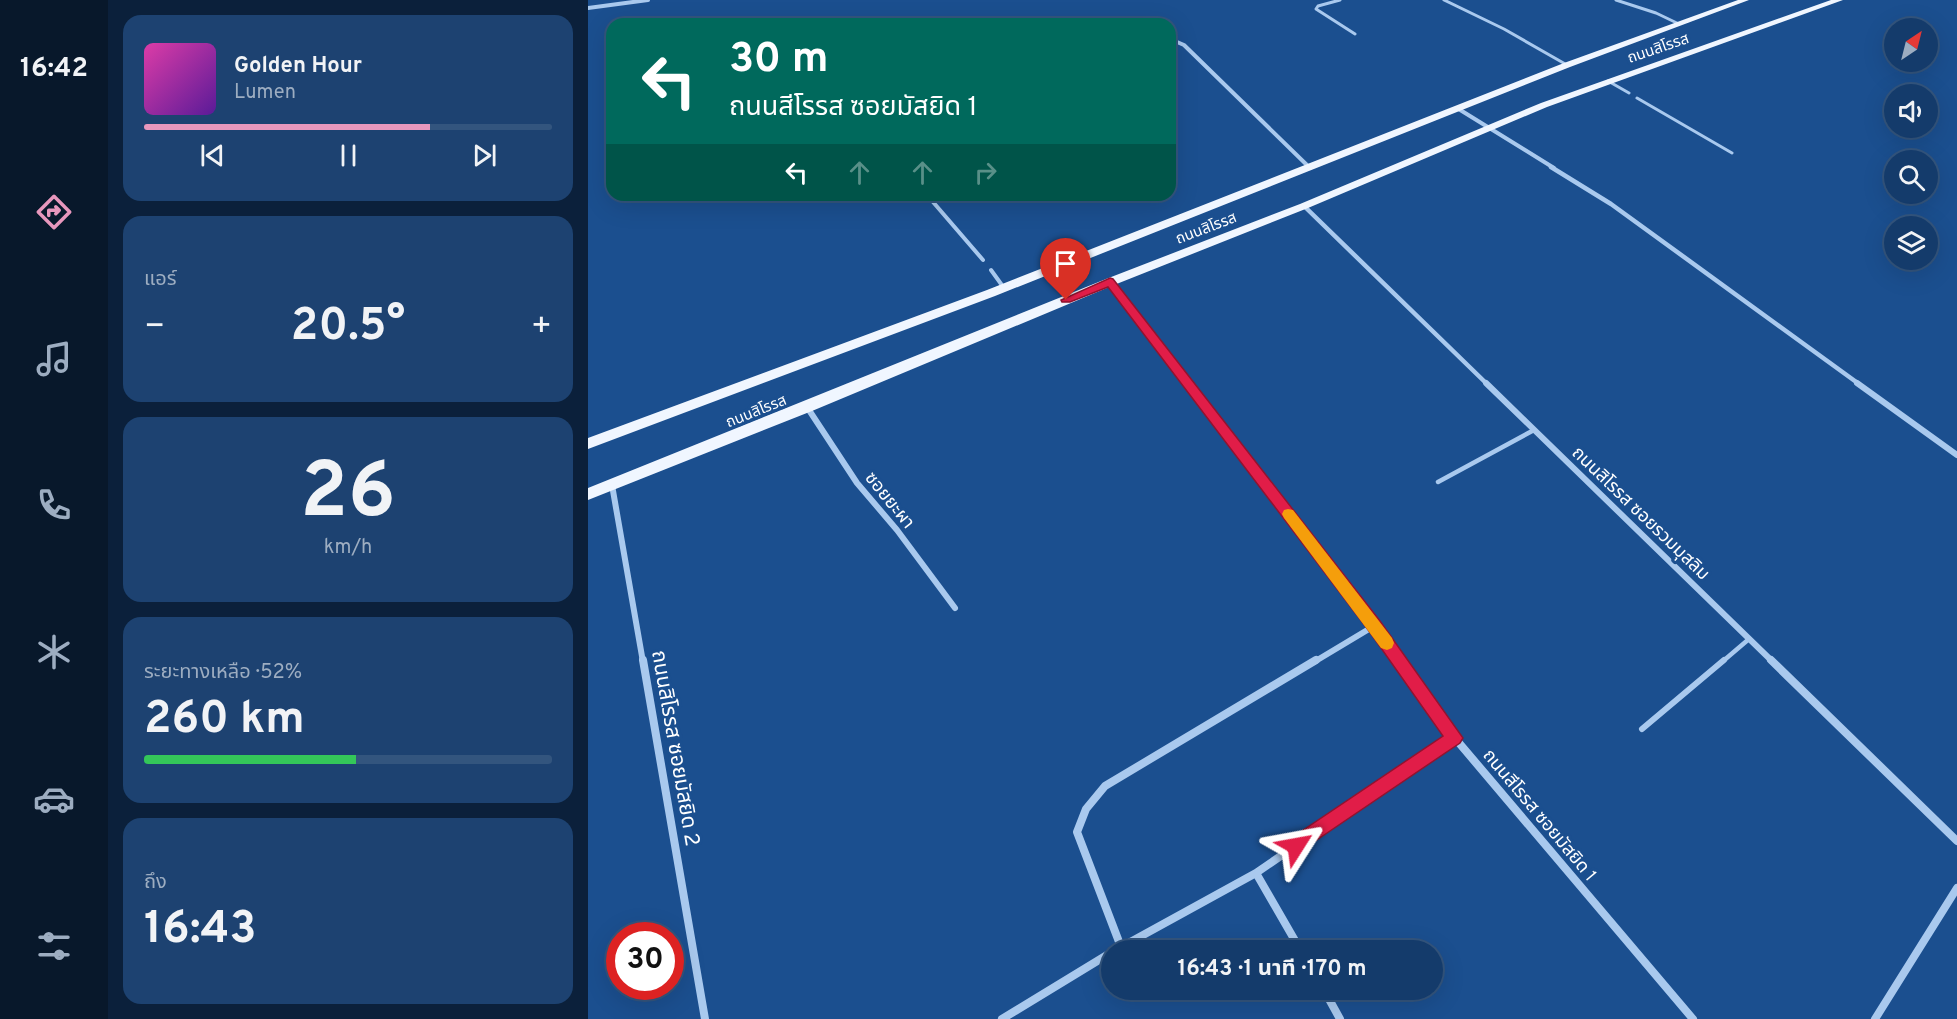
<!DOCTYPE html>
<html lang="th">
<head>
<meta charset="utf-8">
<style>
	body { margin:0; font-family:Overpass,"Noto Sans Thai",sans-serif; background:#1d4271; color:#f1f3f6; height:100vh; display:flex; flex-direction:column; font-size:22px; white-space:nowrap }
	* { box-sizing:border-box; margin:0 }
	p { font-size:20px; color:#9dadc1 }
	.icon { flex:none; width:33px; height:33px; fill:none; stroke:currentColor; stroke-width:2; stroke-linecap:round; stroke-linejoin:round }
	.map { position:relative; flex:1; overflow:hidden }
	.sheet { display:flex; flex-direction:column; gap:15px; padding:15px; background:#0b203b; width:480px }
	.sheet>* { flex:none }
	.banner { position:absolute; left:18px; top:18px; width:570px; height:183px; border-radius:18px; box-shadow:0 6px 24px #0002,0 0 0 2px #33557e; background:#00695c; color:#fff; overflow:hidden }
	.needle { width:39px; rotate:35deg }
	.tools { position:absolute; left:1296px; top:18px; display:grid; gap:12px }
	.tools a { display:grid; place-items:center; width:54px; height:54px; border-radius:50%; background:#143b6b; box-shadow:0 6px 24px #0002,0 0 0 2px #33557e; font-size:30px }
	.speed { position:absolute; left:18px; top:922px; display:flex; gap:12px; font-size:30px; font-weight:700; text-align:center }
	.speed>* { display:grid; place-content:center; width:78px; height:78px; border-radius:50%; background:#143b6b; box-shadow:0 6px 24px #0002,0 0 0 2px #33557e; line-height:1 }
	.speed .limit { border:9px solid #d22; background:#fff; color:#111 }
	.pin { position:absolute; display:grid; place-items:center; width:51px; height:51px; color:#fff; margin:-62px -26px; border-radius:50% 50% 50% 0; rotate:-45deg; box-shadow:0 0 6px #0007 }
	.pin .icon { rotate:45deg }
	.me { position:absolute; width:66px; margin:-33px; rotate:56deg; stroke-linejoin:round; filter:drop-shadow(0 0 4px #0008) }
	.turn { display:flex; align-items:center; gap:21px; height:126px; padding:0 24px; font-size:27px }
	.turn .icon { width:78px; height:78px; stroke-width:2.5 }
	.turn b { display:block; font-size:42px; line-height:51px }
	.lanes { display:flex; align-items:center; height:57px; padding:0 24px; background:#0003; justify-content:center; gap:30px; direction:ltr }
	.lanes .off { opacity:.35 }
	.big { font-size:45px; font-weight:700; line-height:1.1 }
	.sheet .tile { flex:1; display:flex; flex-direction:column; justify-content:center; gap:9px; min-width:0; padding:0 21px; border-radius:18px; background:#1d4271 }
	.sheet .dial { align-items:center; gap:0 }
	.dial b { font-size:78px; line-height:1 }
	.song { display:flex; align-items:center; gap:18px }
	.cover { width:72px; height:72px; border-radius:9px; background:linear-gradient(135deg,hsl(320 70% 55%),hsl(270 70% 35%)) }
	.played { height:6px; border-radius:3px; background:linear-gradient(90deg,#e797bd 70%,#33557e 70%) }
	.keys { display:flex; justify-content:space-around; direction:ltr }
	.heat { display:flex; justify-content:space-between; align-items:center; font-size:33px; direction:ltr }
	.charge { height:9px; border-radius:4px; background:linear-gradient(90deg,#34c759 52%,#33557e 0) }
	.trip { position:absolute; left:513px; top:940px; width:342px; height:60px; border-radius:30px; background:#143b6b; box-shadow:0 6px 24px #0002,0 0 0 2px #33557e; font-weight:700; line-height:60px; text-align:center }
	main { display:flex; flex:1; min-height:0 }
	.tabs { display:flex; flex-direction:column; width:108px; justify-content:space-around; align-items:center; background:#08182b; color:#9dadc1 }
	.tabs .icon { width:42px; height:42px }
	.tabs .selected { color:#e797bd }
	.tabs b { font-size:27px; color:#f1f3f6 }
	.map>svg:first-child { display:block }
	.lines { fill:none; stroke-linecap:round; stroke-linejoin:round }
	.lane-far3 { stroke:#a9c9ee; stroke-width:3 }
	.lane-far2 { stroke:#a9c9ee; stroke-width:4 }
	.lane-far1 { stroke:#a9c9ee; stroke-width:4.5 }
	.lane { stroke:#a9c9ee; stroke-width:6 }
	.street-far3 { stroke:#a9c9ee; stroke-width:4 }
	.street-far2 { stroke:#a9c9ee; stroke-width:4.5 }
	.street-far1 { stroke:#a9c9ee; stroke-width:6 }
	.street { stroke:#a9c9ee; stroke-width:8 }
	.primary { fill:#f0f6ff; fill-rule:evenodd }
	.route { fill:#e11d48; stroke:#92132f; stroke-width:1.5 }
	.slow { fill:#f59e0b }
	.labels { text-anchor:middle; stroke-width:6; stroke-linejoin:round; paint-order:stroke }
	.far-street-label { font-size:15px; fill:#fff; stroke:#1b4f8f }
	.street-label { font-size:18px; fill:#fff; stroke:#1b4f8f }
	.near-street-label { font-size:21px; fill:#fff; stroke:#1b4f8f }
</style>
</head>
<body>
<main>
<nav class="tabs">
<b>16:42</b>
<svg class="icon selected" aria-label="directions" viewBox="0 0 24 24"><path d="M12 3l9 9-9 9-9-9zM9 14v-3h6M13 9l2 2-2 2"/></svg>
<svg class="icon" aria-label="music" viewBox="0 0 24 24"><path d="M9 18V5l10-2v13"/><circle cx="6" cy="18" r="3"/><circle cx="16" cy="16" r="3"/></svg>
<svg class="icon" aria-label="phone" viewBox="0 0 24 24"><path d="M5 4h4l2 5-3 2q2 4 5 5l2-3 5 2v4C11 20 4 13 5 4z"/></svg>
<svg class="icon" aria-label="climate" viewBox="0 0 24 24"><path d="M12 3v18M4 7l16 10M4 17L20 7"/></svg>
<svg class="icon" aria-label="car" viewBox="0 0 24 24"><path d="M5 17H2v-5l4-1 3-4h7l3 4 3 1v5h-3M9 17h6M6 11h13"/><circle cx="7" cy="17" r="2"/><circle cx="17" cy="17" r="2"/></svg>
<svg class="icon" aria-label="filters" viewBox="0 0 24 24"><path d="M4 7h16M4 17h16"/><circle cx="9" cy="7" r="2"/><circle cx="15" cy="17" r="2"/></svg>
</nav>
<section class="sheet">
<div class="tile">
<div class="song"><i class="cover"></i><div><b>Golden Hour</b><p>Lumen</p></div></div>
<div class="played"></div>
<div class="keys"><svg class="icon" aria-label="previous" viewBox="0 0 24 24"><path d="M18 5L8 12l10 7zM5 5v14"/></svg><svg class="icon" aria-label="pause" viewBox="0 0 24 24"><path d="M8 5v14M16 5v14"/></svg><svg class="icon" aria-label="next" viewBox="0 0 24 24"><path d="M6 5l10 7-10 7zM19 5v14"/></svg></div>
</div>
<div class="tile"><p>แอร์</p>
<div class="heat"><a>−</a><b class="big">20.5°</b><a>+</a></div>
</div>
<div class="tile dial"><b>26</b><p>km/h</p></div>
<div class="tile"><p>ระยะทางเหลือ · 52%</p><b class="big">260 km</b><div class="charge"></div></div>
<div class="tile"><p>ถึง</p><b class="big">16:43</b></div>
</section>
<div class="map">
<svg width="1369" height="1019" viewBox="0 0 1369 1019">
	<rect width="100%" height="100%" fill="#1b4f8f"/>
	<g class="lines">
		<path class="lane-far3" d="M 752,0 L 730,6 L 728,9 L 767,34
			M 856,0 L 916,29 L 979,65
			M 1028,0 L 1068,13 L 1091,24
			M 1020,81 L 1041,93
			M 1049,98 L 1144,153"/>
		<path class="lane-far2" d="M 339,195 L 395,260
			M 403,270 L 416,288"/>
		<path class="lane-far1" d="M 850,482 L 946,430
			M 1134,662 L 1161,639"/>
		<path class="lane" d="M 1054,729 L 1136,660"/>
		<path class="street-far3" d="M 0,8 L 60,0
			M 582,39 L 596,45 L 722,168
			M 869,108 L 966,168"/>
		<path class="street-far2" d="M 963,167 L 1023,204 L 1271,384
			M 716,206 L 899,384
			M 522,282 L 600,384"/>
		<path class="street-far1" d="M 599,383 L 812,662
			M 898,383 L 1185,662
			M 1269,383 L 1369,455
			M 219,407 L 269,483 L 309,530 L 367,608
			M 24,485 L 55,662
			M 726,662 L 786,626"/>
		<path class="street" d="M 55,660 L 117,1019
			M 811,660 L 866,737 L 1105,1019
			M 1183,660 L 1369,841
			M 668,873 L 713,951
			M 533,947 L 489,832 L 498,809 L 517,786 L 728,660
			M 526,951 L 668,873 L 866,737
			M 736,990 L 752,1019
			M 414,1019 L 524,952
			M 1287,1019 L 1369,888"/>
		<path class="primary" d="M 1150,0 L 1161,0 L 982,67 L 407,296 L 0,449 L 0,438 L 399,290 L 976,63 Z
			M 1243,0 L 1255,0 L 959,107 L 720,208 L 526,285 L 224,411 L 0,500 L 0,488 L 518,279 L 712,204 L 953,103 Z"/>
	</g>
	<path class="route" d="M 522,278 L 525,279 L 792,621 L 875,738 L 872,743 L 708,854 L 702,852 L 699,846 L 702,839 L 855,736 L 781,631 L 520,287 L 482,302 L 474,302 L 473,300 Z"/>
	<path class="slow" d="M 700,509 L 705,510 L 804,638 L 806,643 L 804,648 L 799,650 L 793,648 L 696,518 L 694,514 L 696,510 Z"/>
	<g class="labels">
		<g class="far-street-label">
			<text transform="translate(1070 48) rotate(-19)" y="5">ถนนสิโรรส</text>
			<text transform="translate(618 228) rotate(-21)" y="5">ถนนสิโรรส</text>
			<text transform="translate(168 411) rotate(-22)" y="5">ถนนสิโรรส</text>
		</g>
		<g class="street-label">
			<text transform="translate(302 500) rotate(51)" y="6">ซอยยะผา</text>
			<text transform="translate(1053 513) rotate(44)" y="6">ถนนสิโรรส ซอยรวมมุสลิม</text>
			<text transform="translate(952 815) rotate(50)" y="6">ถนนสีโรรส ซอยมัสยิด 1</text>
		</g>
		<g class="near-street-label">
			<text transform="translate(88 748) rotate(80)" y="7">ถนนสิโรรส ซอยมัสยิด 2</text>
		</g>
	</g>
</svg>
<div class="tools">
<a><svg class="needle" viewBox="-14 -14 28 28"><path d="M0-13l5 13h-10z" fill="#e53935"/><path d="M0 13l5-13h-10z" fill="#9dadc1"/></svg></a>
<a><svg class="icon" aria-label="sound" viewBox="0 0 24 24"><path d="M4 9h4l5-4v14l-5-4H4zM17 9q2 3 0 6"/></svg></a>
<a><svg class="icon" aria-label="search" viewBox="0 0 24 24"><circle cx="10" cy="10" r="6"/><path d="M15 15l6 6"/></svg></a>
<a><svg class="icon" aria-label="layers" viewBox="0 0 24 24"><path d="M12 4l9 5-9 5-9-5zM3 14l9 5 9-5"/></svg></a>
</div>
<div class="speed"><div class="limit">30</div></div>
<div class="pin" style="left:478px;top:300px;background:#d93025"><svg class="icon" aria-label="arrive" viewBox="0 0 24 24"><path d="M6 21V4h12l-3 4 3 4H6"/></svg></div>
<svg class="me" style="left:708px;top:846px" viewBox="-20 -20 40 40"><path d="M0-17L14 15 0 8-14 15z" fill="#e11d48" stroke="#fff" stroke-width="4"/></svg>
<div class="trip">16:43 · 1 นาที · 170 m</div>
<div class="banner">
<div class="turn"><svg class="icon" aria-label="left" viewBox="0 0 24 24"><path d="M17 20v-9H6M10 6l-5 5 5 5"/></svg><div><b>30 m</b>ถนนสีโรรส ซอยมัสยิด 1</div></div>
<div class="lanes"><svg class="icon" aria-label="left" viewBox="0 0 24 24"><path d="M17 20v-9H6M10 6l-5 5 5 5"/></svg><svg class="icon off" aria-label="ahead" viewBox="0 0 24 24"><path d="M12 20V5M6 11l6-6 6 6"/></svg><svg class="icon off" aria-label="ahead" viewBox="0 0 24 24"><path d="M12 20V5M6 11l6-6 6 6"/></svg><svg class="icon off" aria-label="right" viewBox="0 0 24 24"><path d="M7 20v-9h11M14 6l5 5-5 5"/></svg></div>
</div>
</div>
</main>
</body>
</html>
